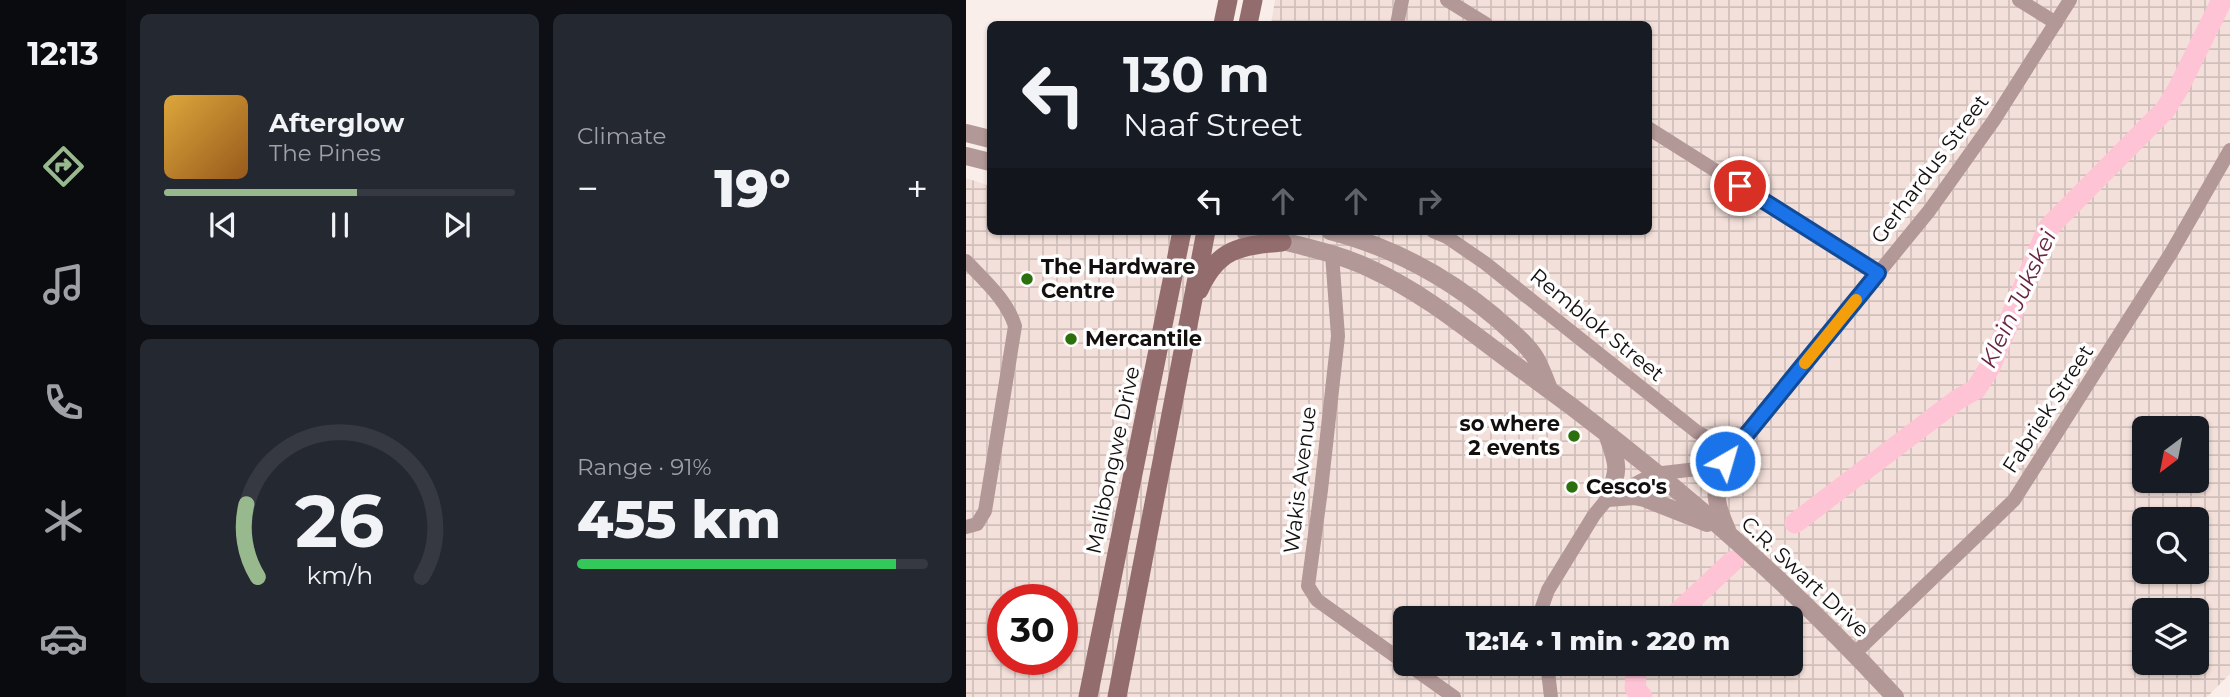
<!DOCTYPE html>
<html lang="en">
<head>
<meta charset="utf-8">
<style>
	body { margin:0; font-family:Montserrat,sans-serif; background:#242831; color:#f1f3f6; height:100vh; display:flex; flex-direction:column; font-size:26px; white-space:nowrap }
	* { box-sizing:border-box; margin:0 }
	p { font-size:23px; color:#9ea1a6 }
	.icon { flex:none; width:38px; height:38px; fill:none; stroke:currentColor; stroke-width:2; stroke-linecap:round; stroke-linejoin:round }
	.map { position:relative; flex:1; overflow:hidden }
	.details { display:flex; flex-direction:column; gap:14px; padding:14px; background:#0d0f14; width:840px }
	.details>* { flex:none }
	.guide { position:absolute; left:21px; top:21px; width:665px; height:214px; border-radius:10px; box-shadow:0 2px 5px #0004; background:#171b24; color:#f1f3f6; overflow:hidden }
	.needle { width:46px; rotate:212deg }
	.buttons { position:absolute; left:1166px; top:416px; display:grid; gap:14px }
	.buttons a { display:grid; place-items:center; width:77px; height:77px; border-radius:10px; background:#171b24; box-shadow:0 2px 5px #0004; font-size:35px }
	.speed { position:absolute; left:21px; top:584px; display:flex; gap:14px; font-size:35px; font-weight:700; text-align:center }
	.speed>* { display:grid; place-content:center; width:91px; height:91px; border-radius:50%; background:#171b24; box-shadow:0 2px 5px #0004; line-height:1 }
	.speed .limit { border:10px solid #d22; background:#fff; color:#111 }
	.pin { position:absolute; display:grid; place-items:center; width:60px; height:60px; color:#fff; margin:-30px; border:4px solid #fff; border-radius:50%; box-shadow:0 2px 7px #0007 }
	.me { position:absolute; width:77px; margin:-38px; rotate:38deg; stroke-linejoin:round; filter:drop-shadow(0 0 5px #0008) }
	.turn { display:flex; align-items:center; gap:24px; height:147px; padding:0 21px; font-size:32px }
	.turn .icon { width:91px; height:91px; stroke-width:2.5 }
	.turn b { display:block; font-size:49px; line-height:60px }
	.lanes { display:flex; align-items:center; height:66px; padding:0 21px; background:#0003; justify-content:center; gap:35px; direction:ltr }
	.lanes .off { opacity:.35 }
	.big { font-size:52px; font-weight:800; line-height:1.1 }
	.details .card { flex:1; display:flex; flex-direction:column; justify-content:center; gap:10px; min-width:0; padding:0 24px; border-radius:10px; background:#242831 }
	.details .dial { align-items:center; gap:0 }
	.dial svg { height:182px; overflow:visible; fill:none; stroke:#363941; stroke-width:7; stroke-linecap:round; text-anchor:middle }
	.dial text { fill:#f1f3f6; stroke:none }
	.song { display:flex; align-items:center; gap:21px }
	.cover { width:84px; height:84px; border-radius:10px; background:linear-gradient(135deg,hsl(40 70% 55%),hsl(30 70% 35%)) }
	.played { height:7px; border-radius:4px; background:linear-gradient(90deg,#98b88d 55%,#363941 55%) }
	.keys { display:flex; justify-content:space-around; direction:ltr }
	.heat { display:flex; justify-content:space-between; align-items:center; font-size:38px; direction:ltr }
	.charge { height:10px; border-radius:5px; background:linear-gradient(90deg,#34c759 91%,#363941 0) }
	.details .tiles { flex:1; display:grid; gap:14px; grid-template-columns:repeat(2,1fr) }
	.trip { position:absolute; left:427px; top:606px; width:410px; height:70px; border-radius:10px; background:#171b24; box-shadow:0 2px 5px #0004; font-weight:800; line-height:70px; text-align:center }
	main { display:flex; flex:1; min-height:0 }
	.menu { display:flex; flex-direction:column; width:126px; justify-content:space-around; align-items:center; background:#090b0e; color:#9ea1a6 }
	.menu .icon { width:49px; height:49px }
	.menu .on { color:#98b88d }
	.menu b { font-size:32px; color:#f1f3f6 }
	.map>svg:first-child { display:block }
	.industrial { fill:url(#industrial-grid); fill-rule:evenodd }
	.lines { fill:none; stroke-linecap:round; stroke-linejoin:round }
	.river { stroke:#ffc3d6; stroke-width:21 }
	.minor { stroke:#b39898; stroke-width:14 }
	.tertiary { stroke:#b39898; stroke-width:18 }
	.secondary { stroke:#936d6e; stroke-width:19 }
	.route-casing { stroke:#114b97; stroke-width:18 }
	.route { stroke:#1a73e8; stroke-width:12 }
	.slow { stroke:#f59e0b; stroke-width:12 }
	.poi-dot { fill:#2c700d; stroke:#fefefe; stroke-width:2.5 }
	.labels { text-anchor:middle; stroke-width:7; stroke-linejoin:round; paint-order:stroke }
	.street-label { font-size:21px; fill:#130f0e; stroke:#fefefe }
	.poi-label { font-size:21px; font-weight:bold; fill:#130f0e; stroke:#fefefe; text-anchor:start }
	.water-label { font-size:23px; font-style:italic; fill:#682440; stroke:#fefefe }
</style>
</head>
<body>
<main>
<nav class="menu">
<b>12:13</b>
<svg class="icon on" aria-label="directions" viewBox="0 0 24 24"><path d="M12 3l9 9-9 9-9-9zM9 14v-3h6M13 9l2 2-2 2"/></svg>
<svg class="icon" aria-label="music" viewBox="0 0 24 24"><path d="M9 18V5l10-2v13"/><circle cx="6" cy="18" r="3"/><circle cx="16" cy="16" r="3"/></svg>
<svg class="icon" aria-label="phone" viewBox="0 0 24 24"><path d="M5 4h4l2 5-3 2q2 4 5 5l2-3 5 2v4C11 20 4 13 5 4z"/></svg>
<svg class="icon" aria-label="climate" viewBox="0 0 24 24"><path d="M12 3v18M4 7l16 10M4 17L20 7"/></svg>
<svg class="icon" aria-label="car" viewBox="0 0 24 24"><path d="M5 17H2v-5l4-1 3-4h7l3 4 3 1v5h-3M9 17h6M6 11h13"/><circle cx="7" cy="17" r="2"/><circle cx="17" cy="17" r="2"/></svg>
</nav>
<section class="details">
<div class="tiles">
<div class="card">
<div class="song"><i class="cover"></i><div><b>Afterglow</b><p>The Pines</p></div></div>
<div class="played"></div>
<div class="keys"><svg class="icon" aria-label="previous" viewBox="0 0 24 24"><path d="M18 5L8 12l10 7zM5 5v14"/></svg><svg class="icon" aria-label="pause" viewBox="0 0 24 24"><path d="M8 5v14M16 5v14"/></svg><svg class="icon" aria-label="next" viewBox="0 0 24 24"><path d="M6 5l10 7-10 7zM19 5v14"/></svg></div>
</div>
<div class="card"><p>Climate</p>
<div class="heat"><a>−</a><b class="big">19°</b><a>+</a></div>
</div>
<div class="card dial"><svg viewBox="0 0 100 80">
<path d="M14 69A42 42 0 1 1 86 69"/>
<path d="M14 69A42 42 0 0 1 9 37" stroke="#98b88d"/>
<text x="50" y="56" font-size="32" font-weight="700">26</text>
<text x="50" y="72" font-size="11">km/h</text>
</svg></div>
<div class="card"><p>Range · 91%</p><b class="big">455 km</b><div class="charge"></div></div>
</div>
</section>
<div class="map">
<svg width="1264" height="697" viewBox="0 0 1264 697">
	<defs>
		<pattern id="industrial-grid" width="8" height="8" patternUnits="userSpaceOnUse" patternTransform="scale(1.75)"><rect width="8" height="8" fill="#f4e0da"/><path d="M0 4h8M4 0v8" fill="none" stroke="#d0bfba"/></pattern>
	</defs>
	<rect width="100%" height="100%" fill="#f9eeea"/>
	<path class="industrial" d="M 309,0 L 1264,0 L 1264,674 L 1241,697 L 0,697 L 0,178 L 24,186 L 24,231 L 682,231 L 682,24 L 305,24 ZM 1178,429 L 1230,429 L 1230,481 L 1178,481 ZM 1178,520 L 1230,520 L 1230,572 L 1178,572 ZM 37,600 L 96,600 L 96,660 L 37,660 ZM 1178,611 L 1230,611 L 1230,663 L 1178,663 ZM 439,618 L 824,618 L 824,663 L 439,663 Z"/>
	<g class="lines">
		<path class="river" d="M 829,523 L 991,400 L 1010,389 L 1024,367 L 1082,228 L 1199,110 L 1212,89 L 1256,0
			M 706,618 L 767,561
			M 671,663 L 669,688 L 676,697"/>
		<path class="minor" d="M 481,0 L 520,24
			M 1053,0 L 1090,23
			M 431,24 L 436,0
			M 682,128 L 912,273
			M 467,231 L 481,237 L 519,263 L 731,432 L 748,441 L 771,445
			M 366,254 L 372,336 L 355,490 L 342,586 L 351,600 L 439,663
			M 0,261 C 18,280 41,300 49,326 L 19,511 L 11,524 L 0,527
			M 577,618 L 576,607 L 582,590 L 628,515 L 642,498 L 688,474 L 731,469 L 759,461 L 963,211 L 1028,120 L 1104,0
			M 888,654 L 1048,500 L 1205,253 L 1264,150
			M 440,663 L 488,697
			M 581,663 L 585,697"/>
		<path class="tertiary" d="M 0,133 L 24,139
			M 0,156 L 24,162
			M 279,231 C 321,244 366,250 405,269 C 462,295 509,336 559,372 C 692,468 818,576 929,697
			M 364,231 C 426,247 479,275 529,317 C 542,329 561,343 570,359 C 575,368 579,379 583,389
			M 642,437 C 653,467 653,469 642,498 L 668,496 L 678,498 L 741,523
			M 759,461 C 747,490 748,501 761,530"/>
		<path class="secondary" d="M 257,24 L 262,0
			M 282,24 L 287,0
			M 233,290 C 252,248 274,246 316,242
			M 122,697 L 216,231
			M 151,697 L 240,231"/>
	</g>
	<g class="lines">
		<g class="route-casing">
			<path id="route" d="M 759,461 L 912,273 L 774,186"/>
		</g>
		<use href="#route" class="route"/>
		<path class="slow" d="M 839,363 L 890,300"/>
	</g>
	<g class="poi-dot">
		<circle cx="61" cy="279" r="7"/>
		<circle cx="105" cy="339" r="7"/>
		<circle cx="608" cy="436" r="7"/>
		<circle cx="606" cy="487" r="7"/>
	</g>
	<g class="labels">
		<g class="street-label">
			<text transform="translate(964 169) rotate(-53)" y="7">Gerhardus Street</text>
			<text transform="translate(631 325) rotate(39)" y="7">Remblok Street</text>
			<text transform="translate(1082 409) rotate(-57)" y="7">Fabriek Street</text>
			<text transform="translate(147 460) rotate(-78)" y="7">Malibongwe Drive</text>
			<text transform="translate(334 480) rotate(-83)" y="7">Wakis Avenue</text>
			<text transform="translate(839 577) rotate(43)" y="7">C.R. Swart Drive</text>
		</g>
		<g class="poi-label">
			<text x="75" y="274">The Hardware<tspan x="75" dy="24">Centre</tspan></text>
			<text x="119" y="346">Mercantile</text>
			<text x="594" y="431" text-anchor="end">so where<tspan x="594" dy="24">2 events</tspan></text>
			<text x="620" y="494">Cesco's</text>
		</g>
		<g class="water-label">
			<text transform="translate(1052 299) rotate(-65)" y="8">Klein Jukskei</text>
		</g>
	</g>
</svg>
<div class="buttons">
<a><svg class="needle" viewBox="-14 -14 28 28"><path d="M0-13l5 13h-10z" fill="#e53935"/><path d="M0 13l5-13h-10z" fill="#9ea1a6"/></svg></a>
<a><svg class="icon" aria-label="search" viewBox="0 0 24 24"><circle cx="10" cy="10" r="6"/><path d="M15 15l6 6"/></svg></a>
<a><svg class="icon" aria-label="layers" viewBox="0 0 24 24"><path d="M12 4l9 5-9 5-9-5zM3 14l9 5 9-5"/></svg></a>
</div>
<div class="speed"><div class="limit">30</div></div>
<div class="pin" style="left:774px;top:186px;background:#d93025"><svg class="icon" aria-label="arrive" viewBox="0 0 24 24"><path d="M6 21V4h12l-3 4 3 4H6"/></svg></div>
<svg class="me" style="left:759px;top:461px" viewBox="-20 -20 40 40"><circle r="17" fill="#1a73e8" stroke="#fff" stroke-width="3"/><path d="M0-11L8 9 0 5-8 9z" fill="#fff"/></svg>
<div class="trip">12:14 · 1 min · 220 m</div>
<div class="guide">
<div class="turn"><svg class="icon" aria-label="left" viewBox="0 0 24 24"><path d="M17 20v-9H6M10 6l-5 5 5 5"/></svg><div><b>130 m</b>Naaf Street</div></div>
<div class="lanes"><svg class="icon" aria-label="left" viewBox="0 0 24 24"><path d="M17 20v-9H6M10 6l-5 5 5 5"/></svg><svg class="icon off" aria-label="ahead" viewBox="0 0 24 24"><path d="M12 20V5M6 11l6-6 6 6"/></svg><svg class="icon off" aria-label="ahead" viewBox="0 0 24 24"><path d="M12 20V5M6 11l6-6 6 6"/></svg><svg class="icon off" aria-label="right" viewBox="0 0 24 24"><path d="M7 20v-9h11M14 6l5 5-5 5"/></svg></div>
</div>
</div>
</main>
</body>
</html>
